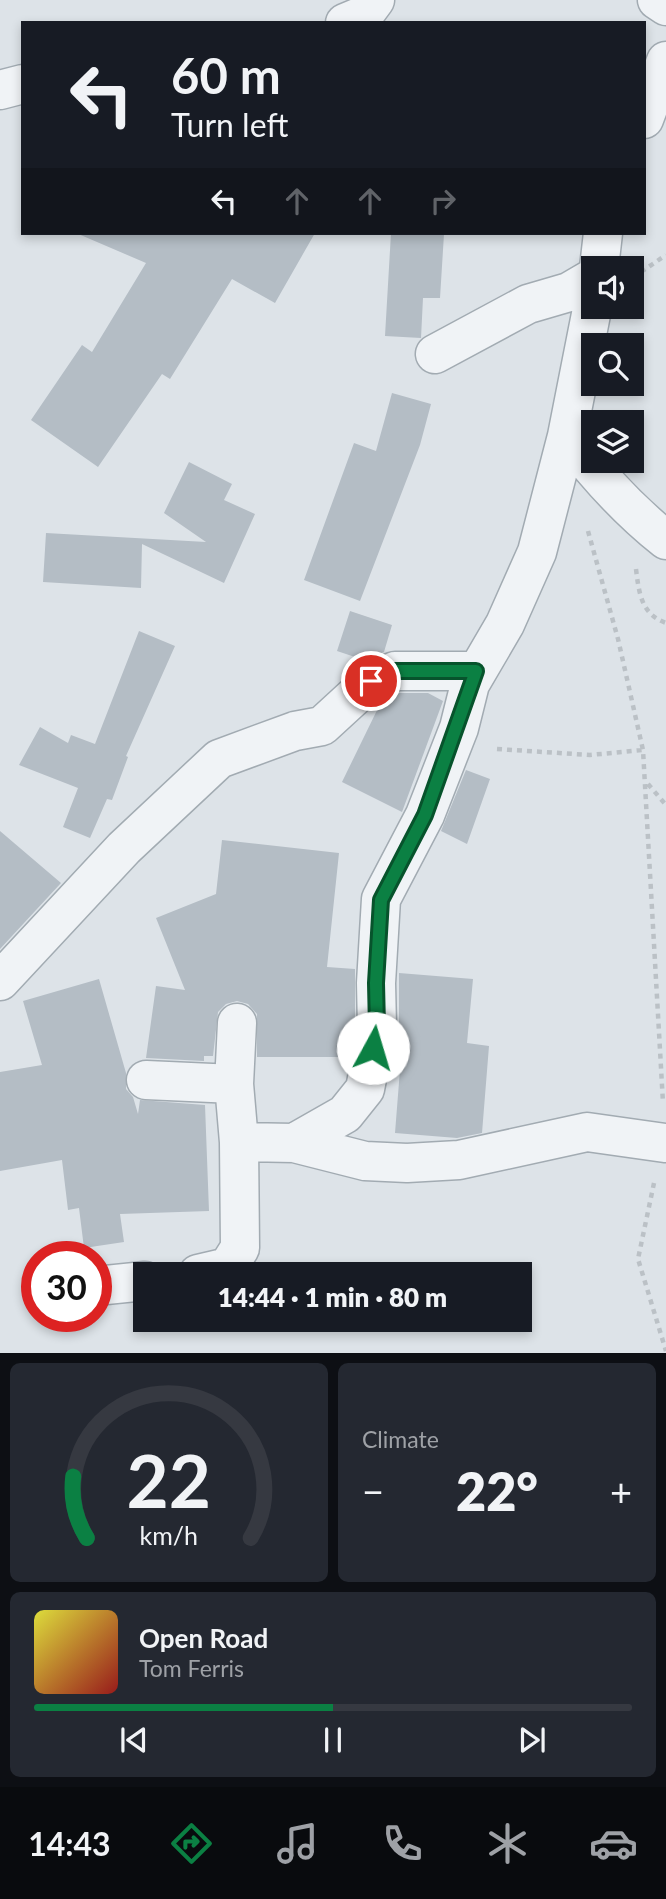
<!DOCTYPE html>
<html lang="en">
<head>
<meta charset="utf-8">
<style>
	body { margin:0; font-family:Lato,sans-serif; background:#242831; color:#f1f3f6; height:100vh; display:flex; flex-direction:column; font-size:26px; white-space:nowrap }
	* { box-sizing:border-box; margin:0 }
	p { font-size:23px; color:#9ea1a6 }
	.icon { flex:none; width:38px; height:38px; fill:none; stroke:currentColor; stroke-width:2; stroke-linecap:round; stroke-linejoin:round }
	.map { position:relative; height:1353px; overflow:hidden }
	.drawer { display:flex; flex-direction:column; gap:10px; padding:10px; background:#0d0f14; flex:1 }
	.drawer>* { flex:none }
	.top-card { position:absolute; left:21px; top:21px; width:625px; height:214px; border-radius:0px; box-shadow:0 4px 10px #0003; background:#171b24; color:#f1f3f6; overflow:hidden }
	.buttons { position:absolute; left:581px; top:256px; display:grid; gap:14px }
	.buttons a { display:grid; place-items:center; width:63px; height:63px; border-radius:0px; background:#171b24; box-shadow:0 4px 10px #0003; font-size:35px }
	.speed { position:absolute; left:21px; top:1241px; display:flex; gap:14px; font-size:35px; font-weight:700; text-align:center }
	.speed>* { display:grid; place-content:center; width:91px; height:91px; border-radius:50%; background:#171b24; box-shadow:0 4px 10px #0003; line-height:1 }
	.speed .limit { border:10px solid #d22; background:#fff; color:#111 }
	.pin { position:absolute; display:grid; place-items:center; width:60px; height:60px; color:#fff; margin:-30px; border:4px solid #fff; border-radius:50%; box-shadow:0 2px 7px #0007 }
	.me { position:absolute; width:77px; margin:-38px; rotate:6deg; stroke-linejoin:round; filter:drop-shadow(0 0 5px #0008) }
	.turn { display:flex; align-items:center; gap:24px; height:147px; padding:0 35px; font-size:32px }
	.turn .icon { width:91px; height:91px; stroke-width:2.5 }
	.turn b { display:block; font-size:49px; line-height:60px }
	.lanes { display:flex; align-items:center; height:66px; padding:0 35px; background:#0003; justify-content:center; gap:35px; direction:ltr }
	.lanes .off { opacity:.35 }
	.big { font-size:52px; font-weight:800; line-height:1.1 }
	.drawer .tile { flex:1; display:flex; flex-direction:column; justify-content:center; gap:10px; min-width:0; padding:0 24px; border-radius:10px; background:#242831 }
	.drawer .dial { align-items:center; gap:0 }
	.dial svg { height:182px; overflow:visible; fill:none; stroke:#363941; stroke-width:7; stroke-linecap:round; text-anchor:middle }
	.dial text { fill:#f1f3f6; stroke:none }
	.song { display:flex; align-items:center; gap:21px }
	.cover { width:84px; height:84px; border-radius:10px; background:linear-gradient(135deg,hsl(60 70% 55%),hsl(0 70% 35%)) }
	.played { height:7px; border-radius:4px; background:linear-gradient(90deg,#0b8043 50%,#363941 50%) }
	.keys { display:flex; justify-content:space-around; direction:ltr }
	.heat { display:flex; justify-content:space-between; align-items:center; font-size:38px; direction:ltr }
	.drawer .tiles { flex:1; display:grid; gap:10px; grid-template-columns:1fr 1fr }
	.tile:last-child { grid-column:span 2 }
	.trip { position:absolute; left:133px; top:1262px; width:399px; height:70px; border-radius:0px; background:#171b24; box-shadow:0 4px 10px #0003; font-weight:800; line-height:70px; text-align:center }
	.menu { display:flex; height:112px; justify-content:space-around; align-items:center; background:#090b0e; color:#9ea1a6 }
	.menu .icon { width:49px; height:49px }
	.menu .current { color:#0b8043 }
	.menu b { font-size:32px; color:#f1f3f6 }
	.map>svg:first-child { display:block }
	.building { fill:#b4bdc5 }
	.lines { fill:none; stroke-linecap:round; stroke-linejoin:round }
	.minor-casing { stroke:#a2abb2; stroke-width:41 }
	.path { stroke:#bbc1c6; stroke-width:4.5; stroke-dasharray:5 5; stroke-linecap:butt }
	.minor { stroke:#f0f3f6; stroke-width:38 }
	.route-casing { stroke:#07532c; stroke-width:18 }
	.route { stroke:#0b8043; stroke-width:12 }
</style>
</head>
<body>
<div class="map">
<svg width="666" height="1353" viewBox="0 0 666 1353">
	<rect width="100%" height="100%" fill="#dde3e8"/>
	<path class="building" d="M 76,233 L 315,233 L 275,303 L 232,279 L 170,379 L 162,374 L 98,467 L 31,420 L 82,345 L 92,352 L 146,263 Z
		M 391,233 L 444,234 L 440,298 L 423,298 L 421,338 L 385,336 Z
		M 392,393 L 431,404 L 420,445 L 360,601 L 304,580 L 354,443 L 376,451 Z
		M 189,462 L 232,484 L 224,500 L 255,514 L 224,583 L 142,544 L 141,588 L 43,582 L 46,533 L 206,542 L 164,513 Z
		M 350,611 L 392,625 L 384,652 L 364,660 L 337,651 Z
		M 139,631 L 175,646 L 126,756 L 128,757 L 112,800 L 107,799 L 90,838 L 63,827 L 78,788 L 19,765 L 40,727 L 68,743 L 71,735 L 95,744 Z
		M 399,693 L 428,693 L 443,701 L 402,812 L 342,782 L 382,700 Z
		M 466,770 L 490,779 L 467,844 L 441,831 Z
		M 0,831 L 61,883 L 0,949 Z
		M 222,840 L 339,853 L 327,967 L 355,969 L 355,1025 L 349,1057 L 257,1057 L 257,1014 L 248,1004 L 237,1001 L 226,1004 L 218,1012 L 213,1056 L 204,1056 L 204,1061 L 146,1058 L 156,986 L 185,990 L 156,918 L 216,894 Z
		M 399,973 L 473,979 L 467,1043 L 489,1046 L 482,1133 L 457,1138 L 395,1133 L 401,1057 L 393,1057 L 399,1026 Z
		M 99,979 L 126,1073 L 126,1089 L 133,1097 L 138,1114 L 140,1100 L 205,1105 L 209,1211 L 120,1214 L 124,1242 L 84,1248 L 79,1208 L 68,1210 L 62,1160 L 0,1171 L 0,1072 L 42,1065 L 23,1001 Z"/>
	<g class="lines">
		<g class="minor-casing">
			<path id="minor" d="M 657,0 L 666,6
				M 345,23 L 364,15 L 375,0
				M 0,90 L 23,84
				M 644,119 L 666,61
				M 599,268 L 603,233
				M 435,354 L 528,304 L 569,292 L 593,278
				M 567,436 C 597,476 627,509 666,540
				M 0,981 L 124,848 L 219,759 L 295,731 L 322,726 L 371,681 L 395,671 L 476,671
				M 146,1080 L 234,1084
				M 239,1142 L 294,1143 L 365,1161 L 407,1163 L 459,1160 L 587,1132 L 665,1143
				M 294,1143 L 345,1114 L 365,1089 L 377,1027 L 376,983 L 381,899 L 425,815 L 459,728 L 470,684 L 505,624 L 537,552 L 567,436 L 593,304
				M 198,1274 L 228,1267 L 240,1248 L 239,1142 L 234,1084 L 237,1023
				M 96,1286 L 145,1281"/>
		</g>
		<path class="path" d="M 641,272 L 666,255
			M 588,531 L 618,639 L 643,750 L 663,1103
			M 636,569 C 639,593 641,614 666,623
			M 497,749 L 590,755 L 643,750
			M 648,784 L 666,805
			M 654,1183 L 638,1259 L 666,1351"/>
		<use href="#minor" class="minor"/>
	</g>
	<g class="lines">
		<g class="route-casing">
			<path id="route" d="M 371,681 L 395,671 L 476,671 L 425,815 L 381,900 L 376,983 L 377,1027 L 373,1048"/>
		</g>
		<use href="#route" class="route"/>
	</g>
</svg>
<div class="buttons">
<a><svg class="icon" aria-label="sound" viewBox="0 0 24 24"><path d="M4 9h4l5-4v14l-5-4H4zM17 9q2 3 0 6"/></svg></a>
<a><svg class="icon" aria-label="search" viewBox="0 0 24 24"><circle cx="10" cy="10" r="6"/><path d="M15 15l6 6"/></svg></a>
<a><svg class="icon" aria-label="layers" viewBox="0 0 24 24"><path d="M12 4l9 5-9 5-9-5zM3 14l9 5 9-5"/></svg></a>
</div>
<div class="speed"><div class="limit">30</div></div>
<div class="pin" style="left:371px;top:681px;background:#d93025"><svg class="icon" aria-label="arrive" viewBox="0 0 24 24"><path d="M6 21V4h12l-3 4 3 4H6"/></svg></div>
<svg class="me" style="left:373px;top:1048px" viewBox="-20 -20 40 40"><circle r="19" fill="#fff"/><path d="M0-13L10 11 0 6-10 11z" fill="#0b8043"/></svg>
<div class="trip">14:44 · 1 min · 80 m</div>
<div class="top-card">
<div class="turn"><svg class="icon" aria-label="left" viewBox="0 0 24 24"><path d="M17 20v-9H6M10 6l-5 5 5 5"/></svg><div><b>60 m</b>Turn left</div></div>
<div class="lanes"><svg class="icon" aria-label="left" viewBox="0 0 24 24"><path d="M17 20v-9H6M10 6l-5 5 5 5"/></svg><svg class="icon off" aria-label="ahead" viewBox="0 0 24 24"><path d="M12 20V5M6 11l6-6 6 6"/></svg><svg class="icon off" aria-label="ahead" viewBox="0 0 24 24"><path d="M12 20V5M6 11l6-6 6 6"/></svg><svg class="icon off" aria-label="right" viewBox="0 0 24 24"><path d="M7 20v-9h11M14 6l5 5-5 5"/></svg></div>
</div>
</div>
<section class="drawer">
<div class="tiles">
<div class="tile dial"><svg viewBox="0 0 100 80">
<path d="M14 69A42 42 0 1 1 86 69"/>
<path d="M14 69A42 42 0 0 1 8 42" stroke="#0b8043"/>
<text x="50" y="56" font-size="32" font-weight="700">22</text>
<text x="50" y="72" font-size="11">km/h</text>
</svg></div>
<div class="tile"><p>Climate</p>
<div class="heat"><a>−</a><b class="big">22°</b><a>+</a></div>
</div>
<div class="tile">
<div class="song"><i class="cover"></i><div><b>Open Road</b><p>Tom Ferris</p></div></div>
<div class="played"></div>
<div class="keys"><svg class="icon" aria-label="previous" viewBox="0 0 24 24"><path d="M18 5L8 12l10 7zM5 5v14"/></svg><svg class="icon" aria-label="pause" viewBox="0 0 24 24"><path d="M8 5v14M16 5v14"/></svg><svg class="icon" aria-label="next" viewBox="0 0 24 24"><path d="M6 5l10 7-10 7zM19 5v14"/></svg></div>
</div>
</div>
</section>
<nav class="menu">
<b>14:43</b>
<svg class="icon current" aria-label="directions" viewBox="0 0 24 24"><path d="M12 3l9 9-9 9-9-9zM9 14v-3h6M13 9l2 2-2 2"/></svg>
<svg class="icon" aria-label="music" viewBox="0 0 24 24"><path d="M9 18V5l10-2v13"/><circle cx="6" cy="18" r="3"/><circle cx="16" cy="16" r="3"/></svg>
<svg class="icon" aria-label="phone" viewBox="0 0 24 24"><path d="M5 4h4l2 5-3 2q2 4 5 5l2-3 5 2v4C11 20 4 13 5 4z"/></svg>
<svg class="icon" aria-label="climate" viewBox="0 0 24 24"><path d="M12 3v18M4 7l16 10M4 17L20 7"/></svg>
<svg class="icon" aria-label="car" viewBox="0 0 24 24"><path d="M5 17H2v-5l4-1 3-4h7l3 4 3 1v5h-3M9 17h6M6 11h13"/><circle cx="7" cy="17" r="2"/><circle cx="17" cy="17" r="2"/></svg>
</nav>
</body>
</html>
